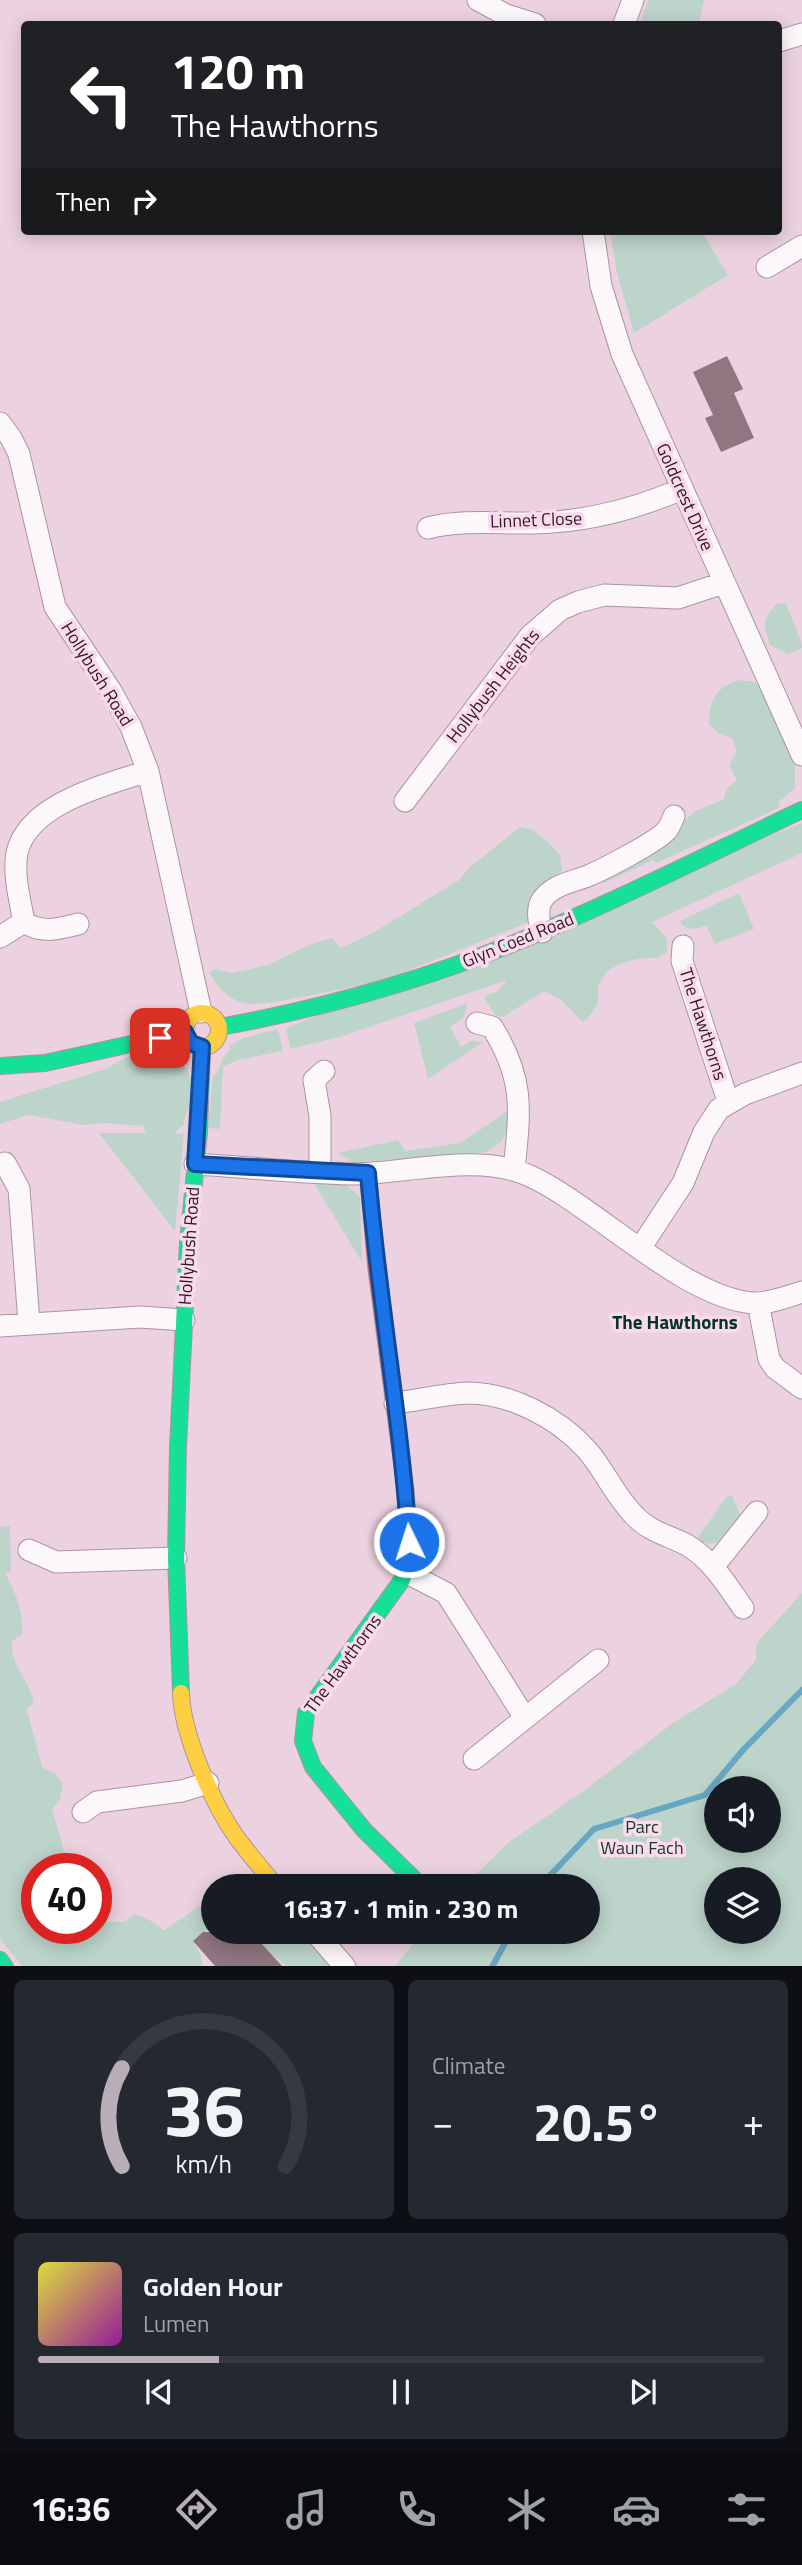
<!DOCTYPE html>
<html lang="en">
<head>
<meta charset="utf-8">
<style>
	body { margin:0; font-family:"Titillium Web",sans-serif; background:#242831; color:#f1f3f6; height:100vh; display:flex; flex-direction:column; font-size:26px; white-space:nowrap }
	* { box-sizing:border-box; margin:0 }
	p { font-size:23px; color:#9ea1a6 }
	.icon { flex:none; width:38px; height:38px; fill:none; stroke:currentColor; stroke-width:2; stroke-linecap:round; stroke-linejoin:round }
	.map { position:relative; height:1966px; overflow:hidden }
	.drawer { display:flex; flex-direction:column; gap:14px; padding:14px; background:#0d0f14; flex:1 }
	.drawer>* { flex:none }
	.guide { position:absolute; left:21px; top:21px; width:761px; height:214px; border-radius:7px; box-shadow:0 4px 18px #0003; background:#202124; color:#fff; overflow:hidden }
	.fabs { position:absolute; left:704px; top:1776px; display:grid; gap:14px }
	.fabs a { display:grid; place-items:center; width:77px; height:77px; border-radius:50%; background:#171b24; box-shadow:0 4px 18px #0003; font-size:35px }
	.speed { position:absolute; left:21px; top:1853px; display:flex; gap:14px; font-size:35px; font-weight:700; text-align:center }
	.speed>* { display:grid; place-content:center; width:91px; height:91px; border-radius:50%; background:#171b24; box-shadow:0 4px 18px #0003; line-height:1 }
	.speed .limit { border:10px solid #d22; background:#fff; color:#111 }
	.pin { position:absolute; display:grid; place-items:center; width:60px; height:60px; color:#fff; margin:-30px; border-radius:14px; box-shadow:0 4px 10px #0006 }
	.me { position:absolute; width:77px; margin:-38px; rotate:356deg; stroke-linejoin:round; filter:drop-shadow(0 0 5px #0008) }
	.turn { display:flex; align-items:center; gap:24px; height:147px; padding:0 35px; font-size:32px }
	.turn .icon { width:91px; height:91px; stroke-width:2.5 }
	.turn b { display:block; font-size:49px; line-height:60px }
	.then { display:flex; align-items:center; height:66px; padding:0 35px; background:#0003; gap:14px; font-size:26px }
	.big { font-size:52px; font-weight:700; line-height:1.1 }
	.drawer .card { flex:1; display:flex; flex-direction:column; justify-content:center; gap:10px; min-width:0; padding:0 24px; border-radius:10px; background:#242831 }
	.drawer .dial { align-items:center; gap:0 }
	.dial svg { height:182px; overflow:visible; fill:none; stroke:#363941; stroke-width:7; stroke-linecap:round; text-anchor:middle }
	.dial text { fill:#f1f3f6; stroke:none }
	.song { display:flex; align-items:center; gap:21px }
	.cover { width:84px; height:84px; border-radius:10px; background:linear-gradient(135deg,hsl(60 70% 55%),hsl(300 70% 35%)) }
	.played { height:7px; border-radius:4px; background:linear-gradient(90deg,#b9adb6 25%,#363941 25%) }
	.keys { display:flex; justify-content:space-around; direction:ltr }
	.heat { display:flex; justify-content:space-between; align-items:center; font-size:38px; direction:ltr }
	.drawer .tiles { flex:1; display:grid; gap:14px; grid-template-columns:1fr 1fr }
	.card:last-child { grid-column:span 2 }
	.trip { position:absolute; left:201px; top:1874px; width:399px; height:70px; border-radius:35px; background:#171b24; box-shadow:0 4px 18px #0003; font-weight:700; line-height:70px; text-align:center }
	.tabs { display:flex; height:112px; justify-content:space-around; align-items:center; background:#090b0e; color:#9ea1a6 }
	.tabs .icon { width:49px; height:49px }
	.tabs .current { color:#b9adb6 }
	.tabs b { font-size:32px; color:#f1f3f6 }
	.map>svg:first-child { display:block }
	.green { fill:#bdd4cb; fill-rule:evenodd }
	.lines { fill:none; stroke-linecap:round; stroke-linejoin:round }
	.stream { stroke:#68a7c3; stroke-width:6 }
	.building { fill:#8f7681 }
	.street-casing { stroke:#ad93a2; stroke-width:23 }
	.fast-casing { stroke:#ad93a2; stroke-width:18 }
	.slow-casing { stroke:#ad93a2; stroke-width:18 }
	.jam-casing { stroke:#ad93a2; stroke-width:18 }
	.street { stroke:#fcf8fa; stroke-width:21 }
	.fast { stroke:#16e098; stroke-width:16 }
	.slow { stroke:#ffcf43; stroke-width:16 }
	.jam { stroke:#f24e42; stroke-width:16 }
	.route-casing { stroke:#114b97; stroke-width:18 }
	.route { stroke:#1a73e8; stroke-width:12 }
	.labels { text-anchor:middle; stroke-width:7; stroke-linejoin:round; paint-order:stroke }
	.street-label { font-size:18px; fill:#331728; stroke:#fbdaeb }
	.park-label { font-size:18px; fill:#123a2a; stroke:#fbdaeb }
	.neighbourhood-label { font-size:19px; font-weight:bold; fill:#023524; stroke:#fbdaeb }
</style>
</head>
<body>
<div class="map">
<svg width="802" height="1967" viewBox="0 0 802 1967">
	<rect width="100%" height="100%" fill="#ecd2e0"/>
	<path class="green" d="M 648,0 L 704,0 L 699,24 L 653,24 L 641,21 Z
		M 610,231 L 701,231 L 728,275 L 634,333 L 617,273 Z
		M 778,603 L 786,604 L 801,641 L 802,648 L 789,654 L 770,645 C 763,622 761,621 778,603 Z
		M 740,680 L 754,682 L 767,691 L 795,763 L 795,788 L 779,802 L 779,808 L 656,863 L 653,860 L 604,883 L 602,879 L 671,833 L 695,811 L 723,800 L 727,788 L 737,780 L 729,765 L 737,752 L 732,738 L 719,734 L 709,724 C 710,698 715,688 740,680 Z
		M 802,823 L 802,853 L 652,922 L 667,938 L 667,952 L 658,958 C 637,957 608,962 599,984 C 597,990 599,995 598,1001 C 597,1008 591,1014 586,1020 L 582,1021 L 560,999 L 544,991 L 503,1017 L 495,1015 L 484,998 L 488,994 L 497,992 L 507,980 L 340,1037 L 290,1049 L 286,1028 Z
		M 520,827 L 532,829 L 549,843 L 560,855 L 562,869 L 558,881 L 529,922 L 380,982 L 270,1003 L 249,1004 L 237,1001 L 227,995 L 216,984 L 209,972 L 215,969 L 232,973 L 268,965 L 309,945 L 332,938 L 341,948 L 376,931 L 459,880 L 470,867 Z
		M 739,893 L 754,929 L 715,944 L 706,926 C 696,929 685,932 680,921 Z
		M 468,1003 L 463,1018 L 450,1027 L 461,1047 L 471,1041 L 483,1042 L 428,1079 L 414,1023 Z
		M 278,1029 L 283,1051 L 237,1060 L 223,1067 L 220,1129 L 208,1128 L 213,1075 L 216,1075 L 224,1056 L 231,1049 L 229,1046 L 243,1038 Z
		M 147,1052 C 169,1056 191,1060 192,1086 C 192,1091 193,1098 191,1103 C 188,1111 184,1114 184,1124 L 174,1133 L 184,1134 L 175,1231 L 99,1133 L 146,1133 L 143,1126 L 105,1123 L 84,1125 L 28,1115 L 0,1124 L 0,1102 L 105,1069 L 125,1058 Z
		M 507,1110 C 509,1132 507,1141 486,1152 L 349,1163 L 349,1159 L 338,1153 L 398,1140 L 405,1151 L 460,1143 L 502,1115 Z
		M 312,1180 L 344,1183 L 360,1197 L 362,1262 Z
		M 728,1495 L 732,1496 L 741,1516 C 731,1532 720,1550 699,1541 L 698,1537 Z
		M 10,1526 L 11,1571 L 5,1573 C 16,1593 24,1612 22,1635 L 12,1641 C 10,1665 29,1680 34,1702 L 27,1709 L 42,1767 L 56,1774 L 63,1784 L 60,1800 L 52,1809 L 68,1864 L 72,1869 L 37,1869 L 37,1928 L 96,1928 L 96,1903 L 104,1922 L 124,1922 L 134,1914 L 148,1919 L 164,1930 L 213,1897 L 214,1923 L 193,1941 L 200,1954 L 203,1966 L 22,1966 L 0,1939 L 0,1527 Z
		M 802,1593 L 802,1966 L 395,1966 L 423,1932 L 588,1932 L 588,1886 L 464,1886 L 509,1842 L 582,1792 L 673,1723 L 736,1684 L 756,1660 L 756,1646 L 761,1638 ZM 716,1788 L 768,1788 L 768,1841 L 716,1841 ZM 716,1880 L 768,1880 L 768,1932 L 716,1932 Z
		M 251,1932 L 311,1932 L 338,1966 L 288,1966 L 272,1955 Z"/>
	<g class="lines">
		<path class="stream" d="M 540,1886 L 594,1829 L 705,1795 L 744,1749 L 802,1690
			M 492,1967 L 511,1932"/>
	</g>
	<path class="building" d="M 727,356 L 743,389 L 734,393 L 754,438 L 721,452 L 705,418 L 713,415 L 693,372 Z
		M 203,1932 L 251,1932 L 282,1966 L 215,1966 L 193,1941 Z"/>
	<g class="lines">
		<g class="street-casing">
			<path id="street" d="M 478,0 L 506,15 L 535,24
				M 624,24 L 633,0
				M 779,41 L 802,34
				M 593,231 L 601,286 L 622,354 L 802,755
				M 767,267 L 802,246
				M 0,423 L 11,438 L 19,454 L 55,607 L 111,691 L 131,727 L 148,771 L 201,1012
				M 428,528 C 464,519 499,524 535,523 C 586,522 635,509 682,489
				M 405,801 L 530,636 L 560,610 L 578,602 L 604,595 L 678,598 L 723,583
				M 24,922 C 20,900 13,875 17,853 C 28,803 106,785 148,771
				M 542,932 C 539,922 536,910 542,900 C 553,884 574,882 590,875 C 606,868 656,842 666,831 C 670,827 672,821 674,816
				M 0,937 L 24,922 C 42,934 58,929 78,924
				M 683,946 L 682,961 L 728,1101
				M 477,1023 L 492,1027 C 525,1079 520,1111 514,1170
				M 5,1163 L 19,1189 L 29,1323
				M 195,1164 C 247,1167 298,1173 350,1174 C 405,1174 478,1152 530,1176 C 595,1206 686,1300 755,1303 C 771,1303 787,1297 802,1292
				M 320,1172 L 320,1116 L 314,1080 L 324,1071
				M 641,1247 L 683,1183 L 704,1132 L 719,1109 L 745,1094 L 802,1073
				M 758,1303 L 769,1359 L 775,1368 L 802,1388
				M 0,1326 L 140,1317 L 184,1320
				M 395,1403 C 419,1400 444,1394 468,1393 C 510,1393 558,1418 586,1449 C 605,1470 615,1497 636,1517 C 650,1532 670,1536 687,1545 C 712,1560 727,1585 743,1608
				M 29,1550 L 56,1562 L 176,1558
				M 713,1567 L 757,1512
				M 405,1572 L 446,1593 L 525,1718
				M 474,1759 L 598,1660
				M 83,1812 L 97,1802 L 182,1791 L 208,1783
				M 315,1932 L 345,1967"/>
		</g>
		<g class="fast-casing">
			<path id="fast" d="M 220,1027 C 330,1007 438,976 541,932 C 629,895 715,851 802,810
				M 0,1066 L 45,1063 L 185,1032
				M 406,1493 L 408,1559 L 402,1580 L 306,1713 L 303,1741 L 313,1767 L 364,1830 L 421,1886
				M 181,1693 L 176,1558 L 178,1447 L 188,1243 L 199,1132 L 202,1047
				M 0,1960 L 5,1967"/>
		</g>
		<g class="slow-casing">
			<path id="slow" d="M185 1030a17 17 0 1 1 34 0a17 17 0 1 1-34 0Z
				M 181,1693 C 182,1733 212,1802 235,1835 C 247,1852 262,1869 276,1886"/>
		</g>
		<g class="jam-casing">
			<path id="jam" d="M 368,1173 L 376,1266 L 406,1493"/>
		</g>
		<use href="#street" class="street"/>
		<use href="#fast" class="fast"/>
		<use href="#slow" class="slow"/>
		<use href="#jam" class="jam"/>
	</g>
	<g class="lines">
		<g class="route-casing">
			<path id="route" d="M 160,1038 L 185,1032 L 191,1043 L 202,1047 L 195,1164 L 368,1173 C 378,1296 401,1418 409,1542"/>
		</g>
		<use href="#route" class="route"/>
	</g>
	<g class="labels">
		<g class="street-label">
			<text transform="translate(685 497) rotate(66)" y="6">Goldcrest Drive</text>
			<text transform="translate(536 520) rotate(-2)" y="6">Linnet Close</text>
			<text transform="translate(97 674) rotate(58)" y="6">Hollybush Road</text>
			<text transform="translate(493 686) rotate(-52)" y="6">Hollybush Heights</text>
			<text transform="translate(518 940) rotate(-22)" y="6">Glyn Coed Road</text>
			<text transform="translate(703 1024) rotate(72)" y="6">The Hawthorns</text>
			<text transform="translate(189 1246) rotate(-86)" y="6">Hollybush Road</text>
			<text transform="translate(343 1664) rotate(-54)" y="6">The Hawthorns</text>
		</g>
		<g class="park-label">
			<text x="642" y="1833">Parc<tspan x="642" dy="21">Waun Fach</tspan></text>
		</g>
		<g class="neighbourhood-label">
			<text x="675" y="1329">The Hawthorns</text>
		</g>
	</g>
</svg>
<div class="fabs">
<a><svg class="icon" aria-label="sound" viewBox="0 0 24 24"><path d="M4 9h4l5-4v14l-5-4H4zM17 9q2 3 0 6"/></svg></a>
<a><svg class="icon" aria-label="layers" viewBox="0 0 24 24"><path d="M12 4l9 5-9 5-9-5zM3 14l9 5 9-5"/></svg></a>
</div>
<div class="speed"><div class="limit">40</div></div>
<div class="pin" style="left:160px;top:1038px;background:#d93025"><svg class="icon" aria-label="arrive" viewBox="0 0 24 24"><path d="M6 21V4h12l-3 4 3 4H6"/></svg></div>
<svg class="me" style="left:409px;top:1542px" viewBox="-20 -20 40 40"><circle r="17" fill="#1a73e8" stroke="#fff" stroke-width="3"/><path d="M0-11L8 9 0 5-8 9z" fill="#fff"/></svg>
<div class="trip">16:37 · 1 min · 230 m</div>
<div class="guide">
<div class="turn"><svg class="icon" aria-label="left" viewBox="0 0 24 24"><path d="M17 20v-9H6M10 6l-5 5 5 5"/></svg><div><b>120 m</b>The Hawthorns</div></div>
<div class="then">Then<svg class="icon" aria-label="right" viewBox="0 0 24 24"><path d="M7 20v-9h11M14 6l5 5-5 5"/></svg></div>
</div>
</div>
<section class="drawer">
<div class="tiles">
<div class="card dial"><svg viewBox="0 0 100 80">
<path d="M14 69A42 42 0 1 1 86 69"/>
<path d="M14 69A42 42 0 0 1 14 26" stroke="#b9adb6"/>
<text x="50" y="56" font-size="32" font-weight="700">36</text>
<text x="50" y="72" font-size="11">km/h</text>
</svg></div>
<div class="card"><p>Climate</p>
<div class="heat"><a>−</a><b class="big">20.5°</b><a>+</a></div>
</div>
<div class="card">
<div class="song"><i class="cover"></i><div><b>Golden Hour</b><p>Lumen</p></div></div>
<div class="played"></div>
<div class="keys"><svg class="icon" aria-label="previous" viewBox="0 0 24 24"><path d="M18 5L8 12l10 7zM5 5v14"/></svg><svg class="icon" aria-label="pause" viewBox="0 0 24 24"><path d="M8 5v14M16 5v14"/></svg><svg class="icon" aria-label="next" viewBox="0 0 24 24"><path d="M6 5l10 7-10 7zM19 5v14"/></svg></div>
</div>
</div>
</section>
<nav class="tabs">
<b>16:36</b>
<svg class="icon current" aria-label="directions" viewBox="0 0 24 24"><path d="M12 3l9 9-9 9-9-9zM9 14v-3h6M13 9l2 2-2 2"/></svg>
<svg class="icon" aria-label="music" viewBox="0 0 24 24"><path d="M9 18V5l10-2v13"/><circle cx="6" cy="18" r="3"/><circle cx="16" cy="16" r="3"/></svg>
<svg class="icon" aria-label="phone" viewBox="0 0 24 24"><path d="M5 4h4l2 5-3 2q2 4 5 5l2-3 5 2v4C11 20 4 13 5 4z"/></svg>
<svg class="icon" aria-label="climate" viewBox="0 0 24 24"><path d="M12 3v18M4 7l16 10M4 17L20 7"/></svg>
<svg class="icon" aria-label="car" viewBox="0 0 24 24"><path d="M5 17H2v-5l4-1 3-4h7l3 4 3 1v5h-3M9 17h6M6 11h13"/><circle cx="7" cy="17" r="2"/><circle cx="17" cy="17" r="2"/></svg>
<svg class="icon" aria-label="filters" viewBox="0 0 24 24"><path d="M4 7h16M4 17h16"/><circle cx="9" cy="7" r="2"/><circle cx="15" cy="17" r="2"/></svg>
</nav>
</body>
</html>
